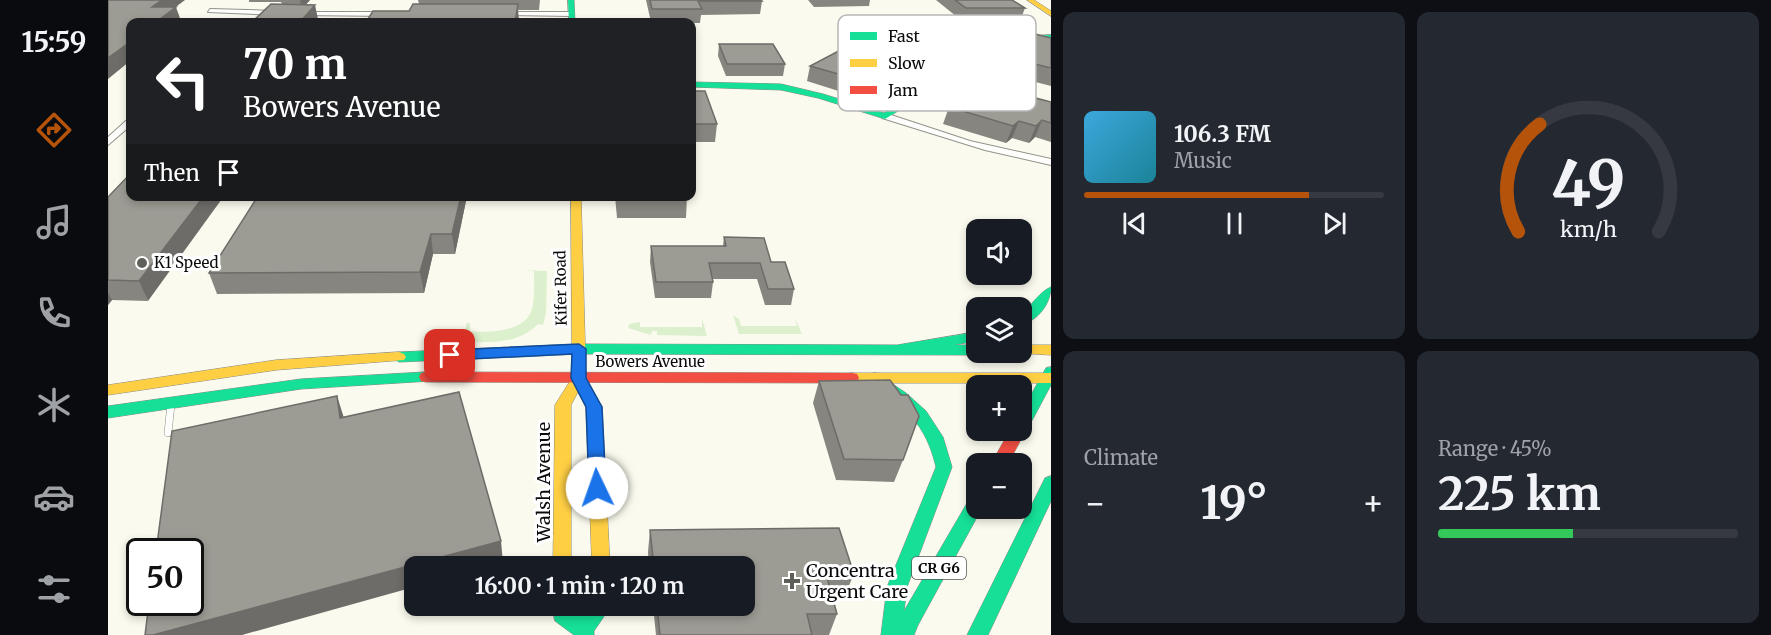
<!DOCTYPE html>
<html lang="en">
<head>
<meta charset="utf-8">
<style>
	body { margin:0; font-family:Merriweather,serif; background:#242831; color:#f1f3f6; height:100vh; display:flex; flex-direction:column; font-size:22px; white-space:nowrap }
	* { box-sizing:border-box; margin:0 }
	p { font-size:20px; color:#9ea1a6 }
	.icon { flex:none; width:33px; height:33px; fill:none; stroke:currentColor; stroke-width:2; stroke-linecap:round; stroke-linejoin:round }
	.map { position:relative; flex:1; overflow:hidden }
	.panel { display:flex; flex-direction:column; gap:12px; padding:12px; background:#0d0f14; width:720px }
	.panel>* { flex:none }
	.hud { position:absolute; left:18px; top:18px; width:570px; height:183px; border-radius:12px; box-shadow:0 3px 9px #0003; background:#202124; color:#fff; overflow:hidden }
	.buttons { position:absolute; left:858px; top:219px; display:grid; gap:12px }
	.buttons a { display:grid; place-items:center; width:66px; height:66px; border-radius:12px; background:#171b24; box-shadow:0 3px 9px #0003; font-size:30px }
	.speed { position:absolute; left:18px; top:538px; display:flex; gap:12px; font-size:30px; font-weight:700; text-align:center }
	.speed>* { display:grid; place-content:center; width:78px; height:78px; border-radius:50%; background:#171b24; box-shadow:0 3px 9px #0003; line-height:1 }
	.speed .limit { border:3px solid #111; border-radius:9px; background:#fff; color:#111 }
	.pin { position:absolute; display:grid; place-items:center; width:51px; height:51px; color:#fff; margin:-26px; border-radius:12px; box-shadow:0 3px 9px #0006 }
	.me { position:absolute; width:66px; margin:-33px; rotate:357deg; stroke-linejoin:round; filter:drop-shadow(0 0 4px #0008) }
	.turn { display:flex; align-items:center; gap:21px; height:126px; padding:0 18px; font-size:27px }
	.turn .icon { width:78px; height:78px; stroke-width:2.5 }
	.turn b { display:block; font-size:42px; line-height:51px }
	.then { display:flex; align-items:center; height:57px; padding:0 18px; background:#0003; gap:12px; font-size:22px }
	.big { font-size:45px; font-weight:700; line-height:1.1 }
	.panel .card { flex:1; display:flex; flex-direction:column; justify-content:center; gap:9px; min-width:0; padding:0 21px; border-radius:12px; background:#242831 }
	.panel .dial { align-items:center; gap:0 }
	.dial svg { height:156px; overflow:visible; fill:none; stroke:#363941; stroke-width:7; stroke-linecap:round; text-anchor:middle }
	.dial text { fill:#f1f3f6; stroke:none }
	.song { display:flex; align-items:center; gap:18px }
	.cover { width:72px; height:72px; border-radius:9px; background:linear-gradient(135deg,hsl(200 70% 55%),hsl(190 70% 35%)) }
	.played { height:6px; border-radius:3px; background:linear-gradient(90deg,#b45309 75%,#363941 75%) }
	.keys { display:flex; justify-content:space-around; direction:ltr }
	.heat { display:flex; justify-content:space-between; align-items:center; font-size:33px; direction:ltr }
	.charge { height:9px; border-radius:4px; background:linear-gradient(90deg,#34c759 45%,#363941 0) }
	.panel .tiles { flex:1; display:grid; gap:12px; grid-template-columns:repeat(2,1fr) }
	.trip { position:absolute; left:296px; top:556px; width:351px; height:60px; border-radius:12px; background:#171b24; box-shadow:0 3px 9px #0003; font-weight:700; line-height:60px; text-align:center }
	main { display:flex; flex:1; min-height:0 }
	.dock { display:flex; flex-direction:column; width:108px; justify-content:space-around; align-items:center; background:#090b0e; color:#9ea1a6 }
	.dock .icon { width:42px; height:42px }
	.dock .current { color:#b45309 }
	.dock b { font-size:27px; color:#f1f3f6 }
	.map>svg:first-child { display:block }
	.green { fill:#dcf0ce }
	.lines { fill:none; stroke-linecap:round; stroke-linejoin:round }
	.lane-casing { stroke:#93938d; stroke-width:8 }
	.street-casing { stroke:#93938d; stroke-width:2 }
	.fast-casing { stroke:#898984; stroke-width:1 }
	.slow-casing { stroke:#898984; stroke-width:1 }
	.jam-casing { stroke:#898984; stroke-width:1 }
	.lane { stroke:#fefefc; stroke-width:7 }
	.street { fill:#fefefc; fill-rule:evenodd }
	.fast { fill:#16e098; fill-rule:evenodd }
	.slow { fill:#ffcf43; fill-rule:evenodd }
	.jam { fill:#f24e42; fill-rule:evenodd }
	.wall { fill:#86857f }
	.shaded-wall { fill:#6d6c68 }
	.building { fill:#9c9b94; stroke:#6d6c68; stroke-width:1.5 }
	.route { fill:#1a73e8; stroke:#114b97; stroke-width:1.5 }
	.poi-dot { fill:#5f5f5a; stroke:#fff; stroke-width:2 }
	.labels { text-anchor:middle; stroke-width:6; stroke-linejoin:round; paint-order:stroke }
	.shield { fill:#fff; stroke:#545454; stroke-width:1.5 }
	.shield-label { font-size:14px; font-weight:bold; fill:#0b0b0b }
	.poi-label { font-size:15px; fill:#0b0b0b; stroke:#fff; text-anchor:start }
	.street-label { font-size:15px; fill:#0b0b0b; stroke:#fff }
	.near-street-label { font-size:18px; fill:#0b0b0b; stroke:#fff }
	.near-poi-label { font-size:18px; fill:#0b0b0b; stroke:#fff; text-anchor:start }
	.key { fill:#fff; stroke:#b6b6b6; stroke-width:1.5 }
	.key-label { font-size:16px; fill:#0b0b0b }
</style>
</head>
<body>
<main>
<nav class="dock">
<b>15:59</b>
<svg class="icon current" aria-label="directions" viewBox="0 0 24 24"><path d="M12 3l9 9-9 9-9-9zM9 14v-3h6M13 9l2 2-2 2"/></svg>
<svg class="icon" aria-label="music" viewBox="0 0 24 24"><path d="M9 18V5l10-2v13"/><circle cx="6" cy="18" r="3"/><circle cx="16" cy="16" r="3"/></svg>
<svg class="icon" aria-label="phone" viewBox="0 0 24 24"><path d="M5 4h4l2 5-3 2q2 4 5 5l2-3 5 2v4C11 20 4 13 5 4z"/></svg>
<svg class="icon" aria-label="climate" viewBox="0 0 24 24"><path d="M12 3v18M4 7l16 10M4 17L20 7"/></svg>
<svg class="icon" aria-label="car" viewBox="0 0 24 24"><path d="M5 17H2v-5l4-1 3-4h7l3 4 3 1v5h-3M9 17h6M6 11h13"/><circle cx="7" cy="17" r="2"/><circle cx="17" cy="17" r="2"/></svg>
<svg class="icon" aria-label="filters" viewBox="0 0 24 24"><path d="M4 7h16M4 17h16"/><circle cx="9" cy="7" r="2"/><circle cx="15" cy="17" r="2"/></svg>
</nav>
<div class="map">
<svg width="943" height="635" viewBox="0 0 943 635">
	<rect width="100%" height="100%" fill="#fafaee"/>
	<path class="green" d="M 413,270 L 439,271 L 438,313 L 435,325 L 430,324 C 409,345 382,342 354,342 L 359,322 L 362,324 L 362,331 C 381,333 418,332 424,309 C 427,298 426,283 426,271 Z
		M 625,315 L 631,319 L 633,326 L 689,326 L 687,318 L 694,334 L 631,334 Z
		M 594,318 L 599,336 L 549,335 L 549,331 L 544,331 L 543,335 L 520,328 L 521,324 L 532,322 L 532,327 L 594,327 Z"/>
	<g class="lines">
		<g class="lane-casing">
			<path id="lane" d="M 60,433 L 63,404"/>
		</g>
		<g class="street-casing">
			<path id="street" d="M 102,9 L 169,11 L 172,13 L 169,15 L 100,12 Z
				M 193,12 L 280,12 L 283,14 L 280,16 L 191,15 Z
				M 397,12 L 463,12 L 466,14 L 463,16 L 395,15 Z
				M 774,114 L 780,114 L 862,141 L 943,159 L 943,165 L 877,150 L 774,118 Z
				M 19,120 L 22,120 L 22,126 L 0,145 L 0,137 Z"/>
		</g>
		<g class="fast-casing">
			<path id="fast" d="M 460,0 L 466,0 L 467,22 L 461,22 Z
				M 943,35 L 943,39 L 900,41 L 863,50 L 852,57 L 827,88 L 777,119 L 710,98 L 673,90 L 584,87 L 584,82 L 673,84 L 715,94 L 776,113 L 821,84 L 846,53 L 857,46 L 900,37 Z
				M 943,287 C 943,303 930,321 914,324 L 914,314 C 923,306 932,291 943,287 Z
				M 868,332 L 868,341 L 846,345 L 868,345 L 868,352 L 874,352 L 868,355 L 471,354 L 291,362 L 284,357 L 291,352 L 471,344 L 789,345 Z
				M 943,367 L 943,385 L 920,428 L 914,430 L 914,411 L 938,368 Z
				M 318,372 L 323,373 L 325,377 L 323,381 L 193,389 L 0,418 L 0,406 L 193,379 Z
				M 768,373 L 798,393 L 818,411 L 835,437 L 844,467 L 799,587 L 796,611 L 862,498 L 868,496 L 868,508 L 874,508 L 810,625 L 806,635 L 773,635 L 779,587 L 828,467 C 818,424 797,407 763,382 L 761,378 L 763,374 Z
				M 943,476 L 943,501 L 880,635 L 859,635 L 937,478 Z
				M 444,606 L 464,606 L 464,609 L 473,616 L 481,606 L 503,606 L 486,631 L 486,635 L 466,635 L 447,621 Z"/>
		</g>
		<g class="slow-casing">
			<path id="slow" d="M 919,0 L 926,0 L 943,11 L 943,16 Z
				M 463,196 L 473,196 L 478,378 L 494,407 L 502,567 L 484,567 L 478,407 L 470,392 L 463,405 L 463,567 L 445,567 L 447,405 L 464,378 Z
				M 914,345 L 943,345 L 943,355 L 909,353 L 914,352 Z
				M 291,352 L 296,354 L 298,357 L 296,360 L 168,370 L 0,395 L 0,385 L 168,360 Z
				M 744,373 L 943,373 L 943,383 L 744,383 L 739,382 L 737,378 L 739,374 Z"/>
		</g>
		<g class="jam-casing">
			<path id="jam" d="M 318,372 L 744,373 L 749,374 L 751,378 L 749,382 L 744,383 L 318,382 L 313,381 L 311,377 L 313,373 Z
				M 914,425 L 918,430 L 900,464 L 883,464 L 902,430 L 914,430 Z"/>
		</g>
		<use href="#lane" class="lane"/>
		<use href="#street" class="street"/>
		<use href="#fast" class="fast"/>
		<use href="#slow" class="slow"/>
		<use href="#jam" class="jam"/>
	</g>
	<path class="wall" d="M 141,0 L 202,0 L 197,5 L 210,19 L 174,4 L 173,2 L 141,2 Z
		M 310,0 L 432,0 L 431,10 L 410,10 L 411,18 L 301,11 L 311,4 Z
		M 538,0 L 653,0 L 654,1 L 652,14 L 593,15 L 592,23 L 584,23 L 543,22 Z
		M 700,0 L 762,0 L 761,6 L 706,7 Z
		M 828,0 L 904,0 L 917,8 L 912,21 L 854,21 Z
		M 943,38 L 943,86 L 888,72 L 893,56 Z
		M 611,44 L 677,64 L 675,76 L 618,76 L 610,56 Z
		M 836,46 L 822,54 L 820,62 L 798,75 L 796,83 L 765,102 L 699,81 L 702,66 Z
		M 584,91 L 609,124 L 607,142 L 584,142 Z
		M 943,102 L 943,142 L 927,137 L 921,143 L 904,138 L 898,143 L 835,124 L 841,107 Z
		M 359,196 L 347,254 L 325,254 L 316,293 L 109,294 L 101,273 Z
		M 507,196 L 579,196 L 578,218 L 509,218 Z
		M 0,197 L 40,301 L 4,300 L 0,305 Z
		M 616,237 L 663,262 L 686,289 L 683,305 L 657,305 L 649,279 L 605,279 L 605,282 L 603,298 L 547,298 L 542,262 L 543,246 L 615,246 Z
		M 711,381 L 795,460 L 786,482 L 728,480 L 705,403 Z
		M 542,530 L 746,574 L 737,595 L 724,595 L 729,614 L 721,635 L 548,635 L 545,606 L 636,606 L 636,567 L 541,567 L 540,552 Z"/>
	<path class="shaded-wall" d="M 54,0 L 77,0 L 49,21 L 44,7 Z
		M 192,0 L 202,0 L 194,9 Z
		M 410,4 L 410,22 L 407,22 Z
		M 207,5 L 210,19 L 207,22 L 192,22 Z
		M 68,7 L 73,21 L 71,22 L 48,22 Z
		M 841,31 L 836,46 L 822,54 L 820,62 L 798,75 L 796,83 L 765,102 L 769,85 L 817,45 Z
		M 22,42 L 22,61 L 0,79 L 0,58 Z
		M 934,120 L 927,137 L 921,143 L 928,126 Z
		M 911,121 L 904,138 L 898,143 L 905,126 Z
		M 96,196 L 116,196 L 40,301 L 31,281 Z
		M 353,196 L 359,196 L 347,254 L 344,234 Z
		M 323,234 L 325,254 L 316,293 L 312,272 Z
		M 0,293 L 4,300 L 0,305 Z
		M 229,396 L 236,418 L 232,418 Z
		M 393,541 L 395,563 L 379,567 L 306,567 L 306,587 L 134,635 L 45,635 Z"/>
	<path class="building" d="M 0,0 L 54,0 L 44,7 L 68,7 L 48,22 L 22,22 L 22,42 L 0,58 Z
		M 542,0 L 653,0 L 654,1 L 590,1 L 594,9 L 544,9 Z
		M 847,0 L 904,0 L 917,8 L 858,8 Z
		M 163,4 L 207,5 L 192,22 L 144,22 Z
		M 305,4 L 410,4 L 407,22 L 258,22 L 265,11 L 301,11 Z
		M 780,25 L 818,25 L 841,31 L 817,45 L 824,46 L 793,65 L 801,67 L 769,85 L 702,66 Z
		M 927,34 L 943,38 L 943,68 L 893,56 Z
		M 611,44 L 665,44 L 677,64 L 619,64 Z
		M 874,84 L 943,102 L 943,123 L 934,120 L 928,126 L 911,121 L 905,126 L 841,107 Z
		M 584,91 L 597,91 L 609,124 L 584,124 Z
		M 22,174 L 22,196 L 96,196 L 31,281 L 0,280 L 0,197 Z
		M 150,196 L 353,196 L 344,234 L 323,234 L 312,272 L 101,273 Z
		M 509,196 L 579,196 L 580,198 L 509,199 Z
		M 616,237 L 656,238 L 663,262 L 677,262 L 686,289 L 660,289 L 652,263 L 601,263 L 605,282 L 548,282 L 543,246 L 618,246 Z
		M 782,380 L 793,395 L 800,395 L 811,416 L 795,460 L 736,459 L 711,381 Z
		M 351,392 L 393,541 L 45,635 L 37,635 L 41,603 L 82,603 L 82,552 L 48,552 L 64,431 L 229,396 L 232,418 Z
		M 731,528 L 746,574 L 718,574 L 729,614 L 699,614 L 704,635 L 552,635 L 549,606 L 636,606 L 636,602 L 639,602 L 636,587 L 636,567 L 546,567 L 542,530 Z"/>
	<path class="route" d="M 471,344 L 478,349 L 478,378 L 494,407 L 498,488 L 495,493 L 489,495 L 483,493 L 481,488 L 478,407 L 463,378 L 464,354 L 342,360 L 335,355 L 342,350 Z"/>
	<g class="poi-dot">
		<circle cx="34" cy="263" r="6"/>
		<path d="M681 572h6v6h6v6h-6v6h-6v-6h-6v-6h6z"/>
	</g>
	<g class="labels">
		<rect class="shield" x="804" y="557" width="54" height="22" rx="4.5"/>
		<g class="shield-label">
			<text x="831" y="573">CR G6</text>
		</g>
		<g class="poi-label">
			<text x="46" y="268">K1 Speed</text>
		</g>
		<g class="street-label">
			<text transform="translate(453 288) rotate(-91)" y="5">Kifer Road</text>
			<text x="542" y="367">Bowers Avenue</text>
		</g>
		<g class="near-street-label">
			<text transform="translate(436 482) rotate(-90)" y="6">Walsh Avenue</text>
		</g>
		<g class="near-poi-label">
			<text x="698" y="577">Concentra<tspan x="698" dy="21">Urgent Care</tspan></text>
		</g>
	</g>
	<rect x="730" y="15" width="198" height="96" rx="9" class="key"/>
	<rect x="742" y="32" width="27" height="8" fill="#16e098"/>
	<rect x="742" y="59" width="27" height="8" fill="#ffcf43"/>
	<rect x="742" y="86" width="27" height="8" fill="#f24e42"/>
	<g class="key-label">
		<text x="780" y="42">Fast</text>
		<text x="780" y="69">Slow</text>
		<text x="780" y="96">Jam</text>
	</g>
</svg>
<div class="buttons">
<a><svg class="icon" aria-label="sound" viewBox="0 0 24 24"><path d="M4 9h4l5-4v14l-5-4H4zM17 9q2 3 0 6"/></svg></a>
<a><svg class="icon" aria-label="layers" viewBox="0 0 24 24"><path d="M12 4l9 5-9 5-9-5zM3 14l9 5 9-5"/></svg></a>
<a>+</a>
<a>−</a>
</div>
<div class="speed"><div class="limit">50</div></div>
<div class="pin" style="left:342px;top:355px;background:#d93025"><svg class="icon" aria-label="arrive" viewBox="0 0 24 24"><path d="M6 21V4h12l-3 4 3 4H6"/></svg></div>
<svg class="me" style="left:489px;top:488px" viewBox="-20 -20 40 40"><circle r="19" fill="#fff"/><path d="M0-13L10 11 0 6-10 11z" fill="#1a73e8"/></svg>
<div class="trip">16:00 · 1 min · 120 m</div>
<div class="hud">
<div class="turn"><svg class="icon" aria-label="left" viewBox="0 0 24 24"><path d="M17 20v-9H6M10 6l-5 5 5 5"/></svg><div><b>70 m</b>Bowers Avenue</div></div>
<div class="then">Then<svg class="icon" aria-label="arrive" viewBox="0 0 24 24"><path d="M6 21V4h12l-3 4 3 4H6"/></svg></div>
</div>
</div>
<section class="panel">
<div class="tiles">
<div class="card">
<div class="song"><i class="cover"></i><div><b>106.3 FM</b><p>Music</p></div></div>
<div class="played"></div>
<div class="keys"><svg class="icon" aria-label="previous" viewBox="0 0 24 24"><path d="M18 5L8 12l10 7zM5 5v14"/></svg><svg class="icon" aria-label="pause" viewBox="0 0 24 24"><path d="M8 5v14M16 5v14"/></svg><svg class="icon" aria-label="next" viewBox="0 0 24 24"><path d="M6 5l10 7-10 7zM19 5v14"/></svg></div>
</div>
<div class="card dial"><svg viewBox="0 0 100 80">
<path d="M14 69A42 42 0 1 1 86 69"/>
<path d="M14 69A42 42 0 0 1 25 14" stroke="#b45309"/>
<text x="50" y="56" font-size="32" font-weight="700">49</text>
<text x="50" y="72" font-size="11">km/h</text>
</svg></div>
<div class="card"><p>Climate</p>
<div class="heat"><a>−</a><b class="big">19°</b><a>+</a></div>
</div>
<div class="card"><p>Range · 45%</p><b class="big">225 km</b><div class="charge"></div></div>
</div>
</section>
</main>
</body>
</html>
